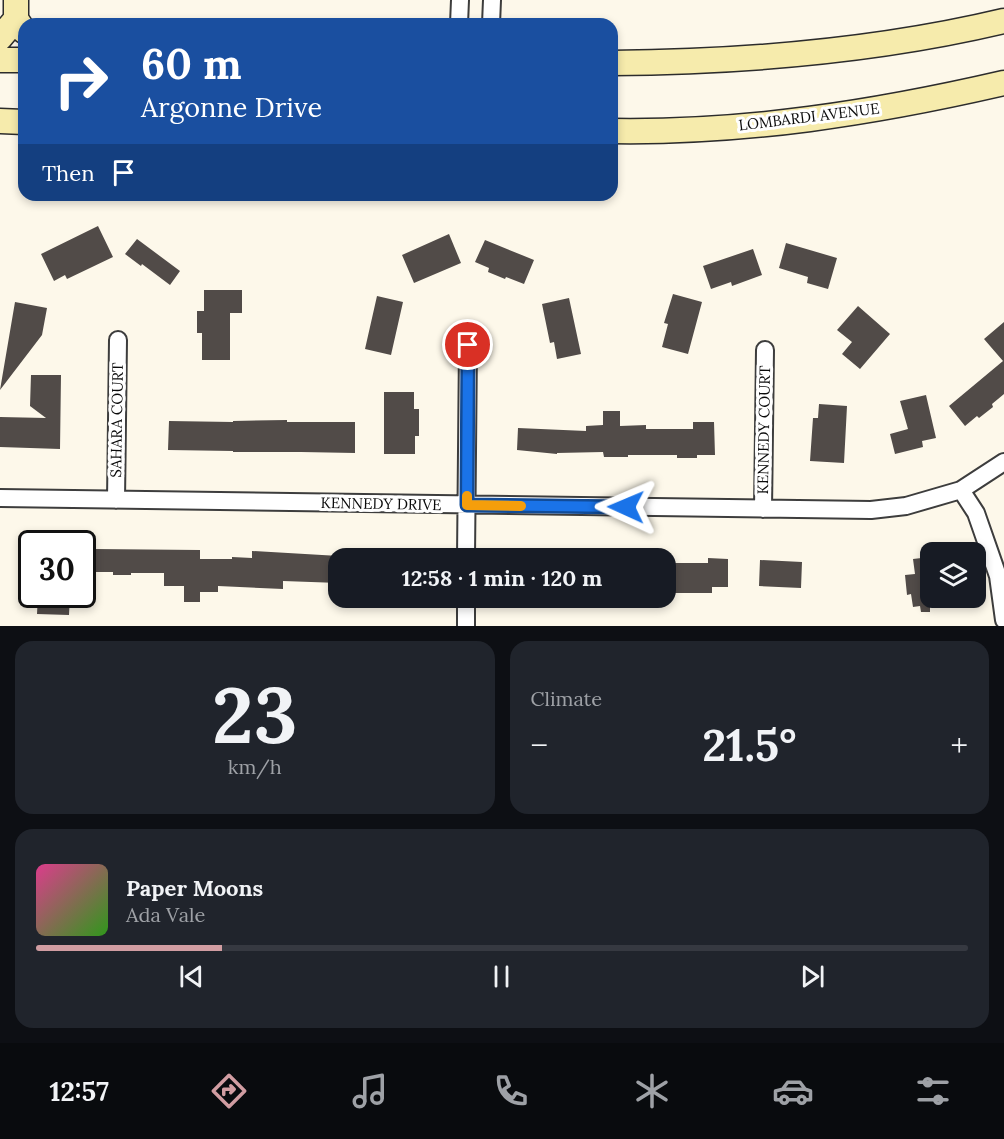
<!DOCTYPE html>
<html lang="en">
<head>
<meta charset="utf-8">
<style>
	body { margin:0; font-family:Lora,serif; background:#20242c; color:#f1f3f6; height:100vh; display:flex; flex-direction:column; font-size:22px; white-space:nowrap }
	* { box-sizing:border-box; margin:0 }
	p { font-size:20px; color:#9ea1a6 }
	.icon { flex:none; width:33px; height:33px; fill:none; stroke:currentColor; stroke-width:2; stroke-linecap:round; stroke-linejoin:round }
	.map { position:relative; height:626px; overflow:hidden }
	.sheet { display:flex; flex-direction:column; gap:15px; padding:15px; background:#0d0f14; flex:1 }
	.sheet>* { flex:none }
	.banner { position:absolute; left:18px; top:18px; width:600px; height:183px; border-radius:18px; box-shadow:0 3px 9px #0003; background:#1a4fa0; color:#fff; overflow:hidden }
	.buttons { position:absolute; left:920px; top:542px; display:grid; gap:12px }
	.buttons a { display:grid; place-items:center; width:66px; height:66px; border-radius:12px; background:#171b24; box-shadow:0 3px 9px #0003; font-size:30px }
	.speed { position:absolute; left:18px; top:530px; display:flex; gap:12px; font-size:30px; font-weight:700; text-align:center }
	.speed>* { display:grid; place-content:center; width:78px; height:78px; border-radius:50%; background:#171b24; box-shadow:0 3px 9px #0003; line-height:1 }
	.speed .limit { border:3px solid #111; border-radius:9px; background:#fff; color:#111 }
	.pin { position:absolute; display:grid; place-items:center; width:51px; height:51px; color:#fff; margin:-26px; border:3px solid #fff; border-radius:50%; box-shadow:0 2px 6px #0007 }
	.me { position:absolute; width:66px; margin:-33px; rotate:271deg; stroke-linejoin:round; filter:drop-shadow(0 0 4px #0008) }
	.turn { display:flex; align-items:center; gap:21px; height:126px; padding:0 24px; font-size:27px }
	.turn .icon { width:78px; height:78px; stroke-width:2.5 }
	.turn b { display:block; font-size:42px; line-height:51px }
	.then { display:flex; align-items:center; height:57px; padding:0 24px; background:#0003; gap:12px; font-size:22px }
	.big { font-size:45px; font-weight:700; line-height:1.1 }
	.sheet .widget { flex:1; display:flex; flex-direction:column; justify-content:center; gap:9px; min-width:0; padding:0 21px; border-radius:18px; background:#20242c }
	.sheet .dial { align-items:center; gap:0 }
	.dial b { font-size:78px; line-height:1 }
	.song { display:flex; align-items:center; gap:18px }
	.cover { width:72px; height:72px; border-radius:9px; background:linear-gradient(135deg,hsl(330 70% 55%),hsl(110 70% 35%)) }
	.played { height:6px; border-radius:3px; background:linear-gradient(90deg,#d19da2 20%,#363941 20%) }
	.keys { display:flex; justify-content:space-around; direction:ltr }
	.heat { display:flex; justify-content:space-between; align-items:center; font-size:33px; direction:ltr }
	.sheet .tiles { flex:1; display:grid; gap:15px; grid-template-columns:1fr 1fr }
	.widget:last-child { grid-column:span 2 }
	.trip { position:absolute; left:328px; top:548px; width:348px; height:60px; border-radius:18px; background:#171b24; box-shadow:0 3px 9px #0003; font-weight:700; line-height:60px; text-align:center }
	.tabs { display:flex; height:96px; justify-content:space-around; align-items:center; background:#090b0e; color:#9ea1a6 }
	.tabs .icon { width:42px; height:42px }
	.tabs .selected { color:#d19da2 }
	.tabs b { font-size:27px; color:#f1f3f6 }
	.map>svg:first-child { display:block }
	.building { fill:#514b48 }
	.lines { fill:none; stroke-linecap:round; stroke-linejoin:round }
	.street-casing { stroke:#3d3d3d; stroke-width:20 }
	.secondary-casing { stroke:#2c2c2c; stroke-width:27 }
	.street { stroke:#fff; stroke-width:16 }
	.secondary { stroke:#f6ebac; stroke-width:24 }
	.route-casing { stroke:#114b97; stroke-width:15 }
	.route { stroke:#1a73e8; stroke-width:10 }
	.slow { stroke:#f59e0b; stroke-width:10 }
	.labels { text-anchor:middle; stroke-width:6; stroke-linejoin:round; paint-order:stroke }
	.street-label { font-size:15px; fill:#0a0a0a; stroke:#fff }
</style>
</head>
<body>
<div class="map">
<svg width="1004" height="626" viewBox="0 0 1004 626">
	<rect width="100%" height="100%" fill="#fdf8ea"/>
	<path class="building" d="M 98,226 L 113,257 L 67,279 L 65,275 L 54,281 L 41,254 Z
		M 449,234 L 461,263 L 414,283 L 402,255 Z
		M 137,239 L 180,271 L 170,285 L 142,264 L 141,266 L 125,254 Z
		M 485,240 L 534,260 L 524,284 L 506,277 L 505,279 L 488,272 L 489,268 L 475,262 Z
		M 786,243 L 837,258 L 828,289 L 807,283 L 808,277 L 779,268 Z
		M 753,249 L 762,275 L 732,286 L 731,282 L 711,289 L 703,266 Z
		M 204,290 L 242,290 L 242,313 L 230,313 L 230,360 L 202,360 L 202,333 L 197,333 L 197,311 L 204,311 Z
		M 673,294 L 702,302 L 688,354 L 662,347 L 668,324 L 664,323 Z
		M 377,296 L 403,302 L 391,355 L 365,349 Z
		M 569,298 L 581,354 L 557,359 L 554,342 L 550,343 L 542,304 Z
		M 15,302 L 47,308 L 42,335 L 0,390 Z
		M 858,306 L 890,334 L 860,369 L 842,354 L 852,342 L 837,330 Z
		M 1004,322 L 1004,394 L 992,404 L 993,407 L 979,418 L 977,416 L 965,426 L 949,406 L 1003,361 L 984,339 Z
		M 31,375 L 61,375 L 60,449 L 0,447 L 0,417 L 46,418 L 30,406 Z
		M 384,392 L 414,392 L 414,409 L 419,409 L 419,436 L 415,436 L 415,454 L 384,454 Z
		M 926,395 L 936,438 L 922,441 L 923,447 L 895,454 L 890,434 L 908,429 L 900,401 Z
		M 819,404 L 847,406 L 844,463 L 810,461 L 813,418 L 818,418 Z
		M 603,411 L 620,411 L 620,426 L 646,425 L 646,429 L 693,429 L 693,422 L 714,422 L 715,455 L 697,455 L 697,458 L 677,458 L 677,455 L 628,455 L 628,457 L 604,457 L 603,452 L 557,453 L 557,454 L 517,450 L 518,428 L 586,431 L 586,426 L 603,425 Z
		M 287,420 L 287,422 L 355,422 L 355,453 L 301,452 L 233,452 L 233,451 L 168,450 L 169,421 L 233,422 L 233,421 Z
		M 94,549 L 200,550 L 200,559 L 232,559 L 232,557 L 252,558 L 252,551 L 339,556 L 339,583 L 283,581 L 283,589 L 218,586 L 218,592 L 200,592 L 200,602 L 184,602 L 184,586 L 164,586 L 164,573 L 131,573 L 131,575 L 113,575 L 113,572 L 93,572 Z
		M 930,557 L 930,612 L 921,612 L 920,606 L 913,607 L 911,594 L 907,595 L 905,575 L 915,574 L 913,559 Z
		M 708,558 L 728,559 L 728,587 L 712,587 L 712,593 L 666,593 L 666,563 L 708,563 Z
		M 760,560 L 802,562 L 801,588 L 759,586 Z
		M 38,594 L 70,594 L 69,615 L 37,614 Z"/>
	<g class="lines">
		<g class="street-casing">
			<path id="street" d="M 459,24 L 460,0
				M 491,24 L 492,0
				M 961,490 L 976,513 L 998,576 L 1004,620
				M 0,498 L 871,510 L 906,506 L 961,490 L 1004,462
				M 116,500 L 118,340
				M 763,509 L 765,350
				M 466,558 L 468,345
				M 466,626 L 466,597"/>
		</g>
		<g class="secondary-casing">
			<path id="secondary" d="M 16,0 L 16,19 L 24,31
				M 0,38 L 16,19
				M 0,60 L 24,60
				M 612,63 C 741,62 878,51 1004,21
				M 0,121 L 24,122
				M 612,131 C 746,133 874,113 1004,83"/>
		</g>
		<use href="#street" class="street"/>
		<use href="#secondary" class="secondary"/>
	</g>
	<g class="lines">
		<g class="route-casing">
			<path id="route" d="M 468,345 L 467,505 L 626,507"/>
		</g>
		<use href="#route" class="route"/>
		<path class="slow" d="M 467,496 L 467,505 L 521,506"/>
	</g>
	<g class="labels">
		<g class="street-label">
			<text transform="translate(809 117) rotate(-7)" y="5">LOMBARDI AVENUE</text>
			<text transform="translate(117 420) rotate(-89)" y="5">SAHARA COURT</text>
			<text transform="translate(764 430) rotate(-89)" y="5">KENNEDY COURT</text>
			<text transform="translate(381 504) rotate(1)" y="5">KENNEDY DRIVE</text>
		</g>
	</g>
</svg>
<div class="buttons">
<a><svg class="icon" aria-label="layers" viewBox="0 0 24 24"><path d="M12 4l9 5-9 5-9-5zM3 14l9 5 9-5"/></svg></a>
</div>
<div class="speed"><div class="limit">30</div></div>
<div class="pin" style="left:468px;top:345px;background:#d93025"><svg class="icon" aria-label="arrive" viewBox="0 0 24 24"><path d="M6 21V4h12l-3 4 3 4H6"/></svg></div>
<svg class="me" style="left:626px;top:507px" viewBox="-20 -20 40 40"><path d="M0-17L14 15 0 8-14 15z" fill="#1a73e8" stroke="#fff" stroke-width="4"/></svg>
<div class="trip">12:58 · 1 min · 120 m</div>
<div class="banner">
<div class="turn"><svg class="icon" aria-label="right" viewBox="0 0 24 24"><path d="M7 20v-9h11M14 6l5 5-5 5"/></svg><div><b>60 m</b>Argonne Drive</div></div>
<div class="then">Then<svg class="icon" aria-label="arrive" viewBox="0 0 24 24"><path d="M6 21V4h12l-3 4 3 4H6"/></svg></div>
</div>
</div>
<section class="sheet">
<div class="tiles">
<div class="widget dial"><b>23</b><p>km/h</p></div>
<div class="widget"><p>Climate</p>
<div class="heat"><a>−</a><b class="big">21.5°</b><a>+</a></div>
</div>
<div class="widget">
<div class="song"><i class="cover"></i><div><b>Paper Moons</b><p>Ada Vale</p></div></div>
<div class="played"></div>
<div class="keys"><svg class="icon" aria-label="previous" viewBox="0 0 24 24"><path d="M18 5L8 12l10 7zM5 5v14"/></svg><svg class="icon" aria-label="pause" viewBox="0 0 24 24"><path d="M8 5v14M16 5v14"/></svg><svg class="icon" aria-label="next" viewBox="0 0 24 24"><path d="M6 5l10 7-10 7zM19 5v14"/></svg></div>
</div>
</div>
</section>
<nav class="tabs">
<b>12:57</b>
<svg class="icon selected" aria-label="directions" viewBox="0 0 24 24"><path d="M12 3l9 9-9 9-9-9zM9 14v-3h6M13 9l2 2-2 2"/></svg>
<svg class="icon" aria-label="music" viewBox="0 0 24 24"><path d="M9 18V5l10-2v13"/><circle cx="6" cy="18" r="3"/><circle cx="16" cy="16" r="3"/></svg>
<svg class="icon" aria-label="phone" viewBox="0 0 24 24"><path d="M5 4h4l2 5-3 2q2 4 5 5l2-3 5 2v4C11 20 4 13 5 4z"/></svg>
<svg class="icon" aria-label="climate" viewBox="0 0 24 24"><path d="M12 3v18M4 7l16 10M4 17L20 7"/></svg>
<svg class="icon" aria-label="car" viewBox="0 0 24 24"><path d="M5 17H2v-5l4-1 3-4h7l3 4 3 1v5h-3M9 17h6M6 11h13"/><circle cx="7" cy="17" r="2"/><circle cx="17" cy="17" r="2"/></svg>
<svg class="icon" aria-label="filters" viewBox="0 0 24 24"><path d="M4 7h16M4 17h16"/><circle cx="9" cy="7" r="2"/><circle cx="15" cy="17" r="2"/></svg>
</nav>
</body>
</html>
